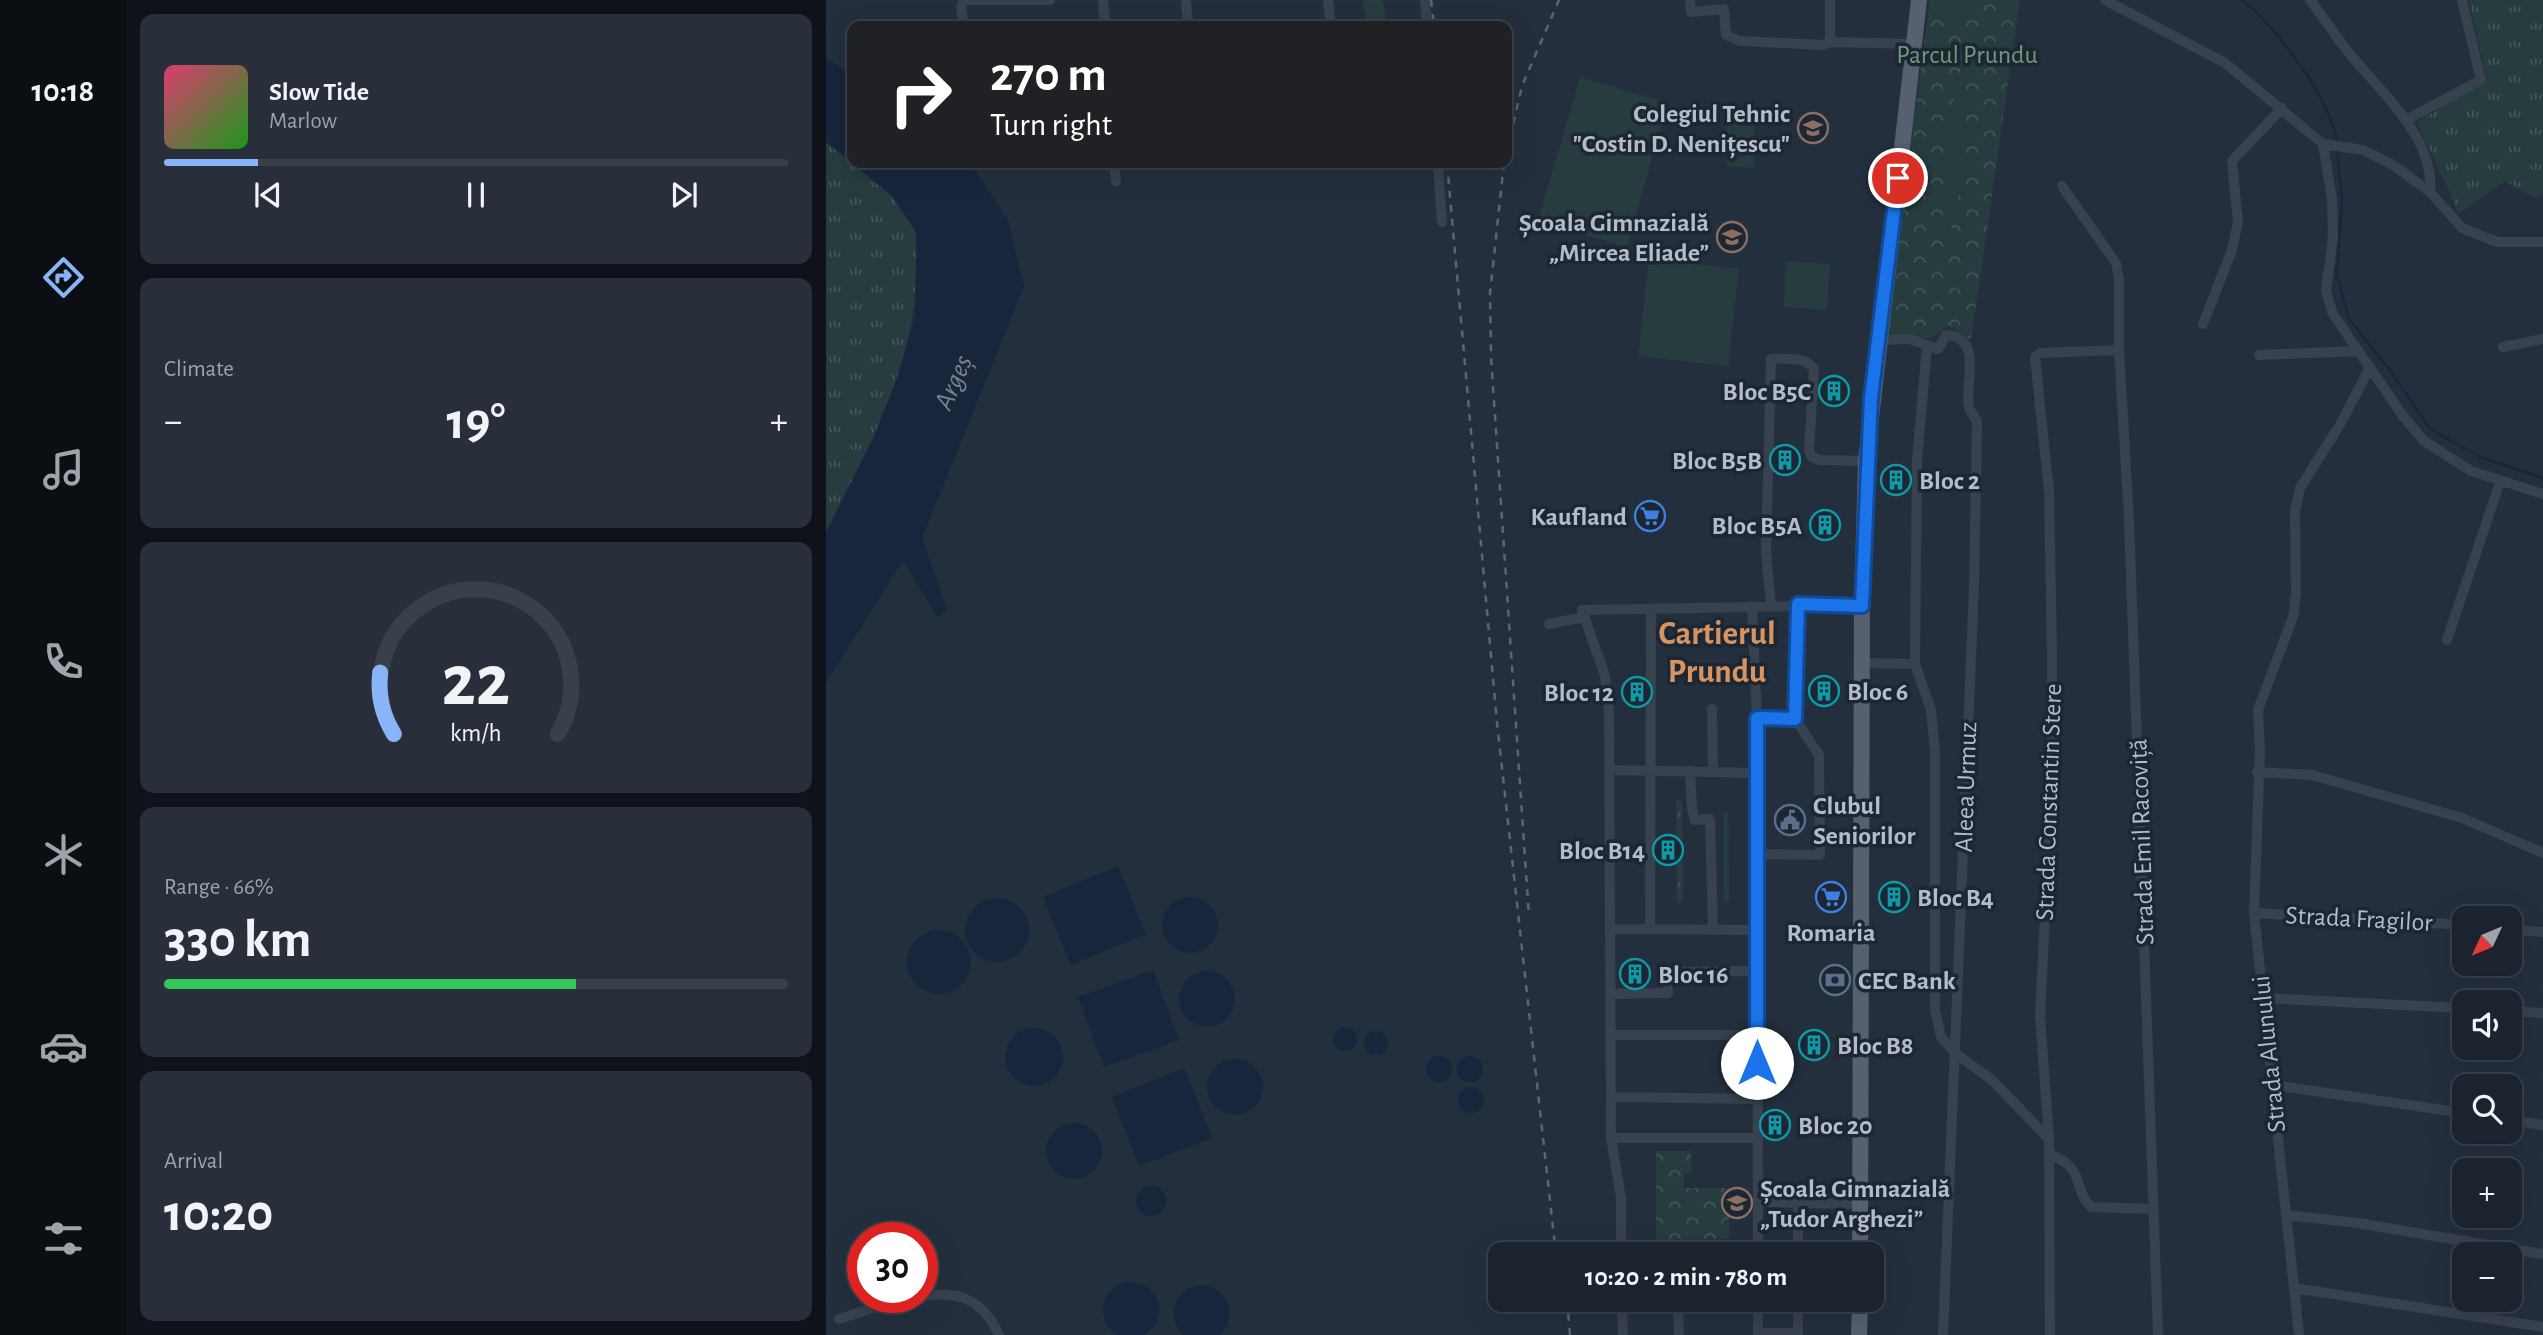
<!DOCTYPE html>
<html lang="en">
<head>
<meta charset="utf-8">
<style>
	body { margin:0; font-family:"Alegreya Sans",sans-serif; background:#282f3a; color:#f1f3f6; height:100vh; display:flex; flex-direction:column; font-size:26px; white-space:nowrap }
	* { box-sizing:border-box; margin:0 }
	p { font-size:23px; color:#a0a4aa }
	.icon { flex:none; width:38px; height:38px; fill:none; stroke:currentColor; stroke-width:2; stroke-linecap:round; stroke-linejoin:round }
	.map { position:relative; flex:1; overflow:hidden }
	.side { display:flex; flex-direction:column; gap:14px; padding:14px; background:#0f1319; width:700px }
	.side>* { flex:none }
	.banner { position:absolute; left:21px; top:21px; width:665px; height:147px; border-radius:14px; box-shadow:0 7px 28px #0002,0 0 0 2px #39404a; background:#202124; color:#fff; overflow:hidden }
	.needle { width:46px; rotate:226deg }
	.controls { position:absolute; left:1626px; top:906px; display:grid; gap:14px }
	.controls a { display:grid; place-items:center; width:70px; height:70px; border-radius:14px; background:#1b232e; box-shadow:0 7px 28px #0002,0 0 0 2px #39404a; font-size:35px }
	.speed { position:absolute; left:21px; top:1222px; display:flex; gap:14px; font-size:35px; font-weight:700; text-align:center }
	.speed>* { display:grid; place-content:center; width:91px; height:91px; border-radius:50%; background:#1b232e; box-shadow:0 7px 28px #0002,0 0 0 2px #39404a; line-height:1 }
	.speed .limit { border:10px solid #d22; background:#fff; color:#111 }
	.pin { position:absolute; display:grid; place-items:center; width:60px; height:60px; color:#fff; margin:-30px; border:4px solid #fff; border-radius:50%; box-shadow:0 2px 7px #0007 }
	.me { position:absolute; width:77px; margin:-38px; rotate:0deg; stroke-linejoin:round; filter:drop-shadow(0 0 5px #0008) }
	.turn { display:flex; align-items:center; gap:24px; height:147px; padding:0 28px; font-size:32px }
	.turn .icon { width:91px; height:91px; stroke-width:2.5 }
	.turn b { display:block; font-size:49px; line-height:60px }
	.big { font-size:52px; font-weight:700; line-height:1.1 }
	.side .widget { flex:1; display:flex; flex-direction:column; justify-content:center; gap:10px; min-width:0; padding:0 24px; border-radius:14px; background:#282f3a }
	.side .dial { align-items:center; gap:0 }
	.dial svg { height:182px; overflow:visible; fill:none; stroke:#39404a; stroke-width:7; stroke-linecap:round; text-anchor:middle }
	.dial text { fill:#f1f3f6; stroke:none }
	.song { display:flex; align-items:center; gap:21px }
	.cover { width:84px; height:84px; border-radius:10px; background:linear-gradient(135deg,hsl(340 70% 55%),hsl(120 70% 35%)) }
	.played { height:7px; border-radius:4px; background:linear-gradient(90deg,#8ab4f8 15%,#39404a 15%) }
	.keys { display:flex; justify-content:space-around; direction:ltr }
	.heat { display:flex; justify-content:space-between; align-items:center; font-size:38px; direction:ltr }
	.charge { height:10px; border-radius:5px; background:linear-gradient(90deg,#34c759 66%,#39404a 0) }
	.trip { position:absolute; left:662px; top:1242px; width:396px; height:70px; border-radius:14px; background:#1b232e; box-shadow:0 7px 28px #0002,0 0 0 2px #39404a; font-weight:700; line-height:70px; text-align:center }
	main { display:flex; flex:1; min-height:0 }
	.tabs { display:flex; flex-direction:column; width:126px; justify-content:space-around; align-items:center; background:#0b0e12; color:#a0a4aa }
	.tabs .icon { width:49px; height:49px }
	.tabs .active { color:#8ab4f8 }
	.tabs b { font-size:32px; color:#f1f3f6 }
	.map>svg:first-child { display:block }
	.grass { fill:url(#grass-tufts) }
	.forest { fill:url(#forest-crowns) }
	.garden { fill:#263c3f }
	.water { fill:#17263c }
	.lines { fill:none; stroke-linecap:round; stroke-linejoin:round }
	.stream { stroke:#17263c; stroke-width:2.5 }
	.minor { stroke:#38414e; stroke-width:10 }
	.primary { stroke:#56606e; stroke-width:16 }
	.rail { stroke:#5a6575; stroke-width:2.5; stroke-dasharray:7 7; stroke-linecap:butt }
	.route-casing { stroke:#114b97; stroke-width:18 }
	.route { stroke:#1a73e8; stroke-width:12 }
	.labels { text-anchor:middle; stroke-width:7; stroke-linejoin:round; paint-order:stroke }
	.park-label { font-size:26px; fill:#6b9a76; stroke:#1d2633 }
	.poi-label { font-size:26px; font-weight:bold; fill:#b4bcc9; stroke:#1d2633; text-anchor:start }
	.street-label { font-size:26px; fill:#b4bcc9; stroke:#1d2633 }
	.water-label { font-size:28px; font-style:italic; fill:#6d86a8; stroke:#1d2633 }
	.district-label { font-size:33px; font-weight:bold; fill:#d59563; stroke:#1d2633 }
</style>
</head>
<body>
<main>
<nav class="tabs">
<b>10:18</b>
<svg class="icon active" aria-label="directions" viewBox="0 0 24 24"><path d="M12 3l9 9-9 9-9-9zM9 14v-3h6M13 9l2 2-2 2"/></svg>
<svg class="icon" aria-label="music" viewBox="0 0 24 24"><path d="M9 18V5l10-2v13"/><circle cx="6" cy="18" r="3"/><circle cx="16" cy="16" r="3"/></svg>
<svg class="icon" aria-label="phone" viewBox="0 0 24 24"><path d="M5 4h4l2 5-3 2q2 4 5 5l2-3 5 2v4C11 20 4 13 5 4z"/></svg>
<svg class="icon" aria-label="climate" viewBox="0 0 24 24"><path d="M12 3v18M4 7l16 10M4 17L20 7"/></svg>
<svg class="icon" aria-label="car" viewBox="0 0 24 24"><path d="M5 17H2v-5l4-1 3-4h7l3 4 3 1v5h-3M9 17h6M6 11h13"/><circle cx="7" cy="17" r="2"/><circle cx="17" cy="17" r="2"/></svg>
<svg class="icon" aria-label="filters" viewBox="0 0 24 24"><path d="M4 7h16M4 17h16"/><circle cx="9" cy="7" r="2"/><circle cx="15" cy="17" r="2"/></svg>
</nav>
<section class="side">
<div class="widget">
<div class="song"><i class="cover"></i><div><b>Slow Tide</b><p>Marlow</p></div></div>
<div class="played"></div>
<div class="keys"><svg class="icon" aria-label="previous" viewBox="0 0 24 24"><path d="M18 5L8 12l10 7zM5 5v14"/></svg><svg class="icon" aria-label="pause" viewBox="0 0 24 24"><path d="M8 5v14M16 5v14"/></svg><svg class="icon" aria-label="next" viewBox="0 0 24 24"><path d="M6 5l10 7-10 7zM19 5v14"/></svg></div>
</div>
<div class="widget"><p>Climate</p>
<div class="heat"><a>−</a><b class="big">19°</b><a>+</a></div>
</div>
<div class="widget dial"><svg viewBox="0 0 100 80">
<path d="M14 69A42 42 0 1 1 86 69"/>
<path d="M14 69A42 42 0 0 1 8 42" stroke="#8ab4f8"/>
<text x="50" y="56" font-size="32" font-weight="700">22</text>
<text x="50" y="72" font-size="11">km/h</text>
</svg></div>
<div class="widget"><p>Range · 66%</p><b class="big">330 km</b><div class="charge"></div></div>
<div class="widget"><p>Arrival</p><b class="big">10:20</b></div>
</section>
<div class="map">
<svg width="1717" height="1335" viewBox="0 0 1717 1335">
	<defs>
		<pattern id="grass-tufts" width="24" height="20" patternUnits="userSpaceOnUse" patternTransform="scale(1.75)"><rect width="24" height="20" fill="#263c3f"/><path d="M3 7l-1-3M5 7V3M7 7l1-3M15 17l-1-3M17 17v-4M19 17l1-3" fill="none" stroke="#435659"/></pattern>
		<pattern id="forest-crowns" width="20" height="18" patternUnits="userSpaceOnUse" patternTransform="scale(1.75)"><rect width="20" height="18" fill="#263c3f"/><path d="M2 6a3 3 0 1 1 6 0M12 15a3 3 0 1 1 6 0" fill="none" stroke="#435659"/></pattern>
	</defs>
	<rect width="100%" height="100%" fill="#242f3e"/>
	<path class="grass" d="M 1643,0 L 1717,0 L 1717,195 L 1709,198 L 1679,181 L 1633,213 L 1591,122 L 1661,80 Z
		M 0,142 C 30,167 75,193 89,231 C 93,241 90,257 90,268 C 90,365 43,447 0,532 Z
		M 850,800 L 856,800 L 857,903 L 851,903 Z
		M 897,813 L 902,813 L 903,901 L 898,902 Z"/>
	<path class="forest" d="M 1104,0 L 1194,0 L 1145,340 L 1122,326 L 1105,338 L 1059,335 Z
		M 830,1151 L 865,1151 L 865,1173 L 858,1173 L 858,1188 L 903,1188 L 903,1239 L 830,1240 Z"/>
	<path class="garden" d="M 537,0 L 557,0 L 560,24 L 540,26 Z
		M 1114,0 L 1139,0 L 1138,15 L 1121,21 L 1111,19 Z
		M 1134,71 L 1137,74 L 1135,121 L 1142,138 L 1131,205 L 1119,253 C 1115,191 1121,131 1134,71 Z
		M 754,77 L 842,103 L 801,247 L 712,221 Z
		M 899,113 L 928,114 L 928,168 L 901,166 Z
		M 823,259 L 913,269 L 902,366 L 812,356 Z
		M 960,261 L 1004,264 L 1001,310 L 958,307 Z"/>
	<path class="water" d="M 0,58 L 26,75 L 26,163 L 144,163 L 182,220 L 198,286 L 96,538 L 121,610 L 111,617 L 77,560 L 0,683 L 0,532 L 46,441 L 71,379 L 89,317 L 90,271 L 90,232 L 66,196 L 0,142 Z
		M 292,866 L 320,934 L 245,965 L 217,897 Z
		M336 925a28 28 0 1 1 56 0a28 28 0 1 1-56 0Z
		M139 930a32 32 0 1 1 64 0a32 32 0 1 1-64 0Z
		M81 962a32 32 0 1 1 64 0a32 32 0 1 1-64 0Z
		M 327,970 L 353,1040 L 278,1067 L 252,997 Z
		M353 999a28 28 0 1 1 56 0a28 28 0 1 1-56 0Z
		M507 1039a12 12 0 1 1 24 0a12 12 0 1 1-24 0Z
		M179 1057a29 29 0 1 1 58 0a29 29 0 1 1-58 0Z
		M538 1043a12 12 0 1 1 24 0a12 12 0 1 1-24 0Z
		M631 1069a13 13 0 1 1 26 0a13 13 0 1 1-26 0Z
		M600 1069a13 13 0 1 1 26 0a13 13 0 1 1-26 0Z
		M381 1087a28 28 0 1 1 56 0a28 28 0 1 1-56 0Z
		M 358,1068 L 386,1138 L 313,1166 L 286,1097 Z
		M632 1100a13 13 0 1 1 26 0a13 13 0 1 1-26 0Z
		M220 1151a28 28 0 1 1 56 0a28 28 0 1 1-56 0Z
		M310 1201a15 15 0 1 1 30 0a15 15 0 1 1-30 0Z
		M277 1310a28 28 0 1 1 56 0a28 28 0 1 1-56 0Z
		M 371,1285 C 400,1283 414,1314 394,1335 L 357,1335 C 340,1317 347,1291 371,1285 Z"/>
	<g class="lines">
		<path class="stream" d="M 1416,0 C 1449,24 1506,101 1511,143
			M 1511,149 L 1516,199 L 1511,275 L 1523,319 L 1563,369 L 1604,429 L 1654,457 L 1717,478"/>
		<path class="minor" d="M 137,0 L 224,0
			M 277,0 L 279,26
			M 360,0 L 362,26
			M 502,0 L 505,26
			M 599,0 L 601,26
			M 864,0 L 865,12 L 898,9 L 900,35 L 914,41 L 997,45 L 1004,42
			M 1004,0 L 1004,42 L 1089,44
			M 1279,0 L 1399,63 L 1497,144 L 1537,150 L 1567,165 L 1604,192 L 1636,228 L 1671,242 L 1717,242
			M 1484,0 C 1497,17 1509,35 1522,52 C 1554,91 1609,137 1604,192
			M 137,1 L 135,7 L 138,26
			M 1580,120 L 1655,80 L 1636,0
			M 1497,144 L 1506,199 L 1507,237 L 1500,291 L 1507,314 L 1577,416 L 1598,441 L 1645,471 L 1717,494
			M 288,163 L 290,181
			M 612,163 L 616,222
			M 1236,186 L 1290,263 L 1293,279 L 1293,350 L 1303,520 L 1332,1335
			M 1377,324 L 1406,250 L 1412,222 L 1406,161 L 1456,108
			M 1052,340 L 1084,339 L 1112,349 L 1120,335 C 1158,337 1138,384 1143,407 C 1144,412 1149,417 1151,421 L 1148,586 L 1117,1335
			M 1677,347 L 1717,339
			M 1433,355 L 1533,351
			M 926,606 L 931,718 L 932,1255
			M 945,606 L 940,552 L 945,359 C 960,359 979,356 988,369 L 983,450 L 985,456 L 993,460 L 1040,461
			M 723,624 L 759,617
			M 1621,640 L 1674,482
			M 1036,663 L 1089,664 L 1105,710 L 1109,750 L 1109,1010 L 1115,1037 L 1129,1053 L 1166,1080 L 1222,1138
			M 1089,664 L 1091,460 L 1101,346
			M 886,709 L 887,772
			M 931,718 L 969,719
			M 785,770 L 931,773
			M 864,771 L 866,808 L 869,820 L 884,819 L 887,930
			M 1431,772 L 1486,775 L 1636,818 L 1717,853
			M 931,854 L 994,855 L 993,755 L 969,719 L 972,604
			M 1428,913 L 1638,925
			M 785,929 L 931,930
			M 824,929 L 825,609
			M 1684,930 L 1717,932
			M 785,994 L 842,993 L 841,972 L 931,971
			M 1435,998 L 1638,1008
			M 1684,1011 L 1717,1013
			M 785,1035 L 931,1035
			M 1446,1085 L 1638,1113
			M 785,1097 L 931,1099
			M 1684,1120 L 1717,1125
			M 785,1138 L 931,1138
			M 1223,1154 C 1262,1169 1245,1187 1265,1207 L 1327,1209
			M 931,1202 L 1034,1204
			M 972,1203 L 972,1255
			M 1460,1215 L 1531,1223 L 1717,1254
			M 795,1255 L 795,1198 L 785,1138 L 783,710 L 779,676 L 756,610 L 1036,605
			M 1468,1288 L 1717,1327
			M 96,1296 C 134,1290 157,1300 173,1335
			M 796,1300 L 797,1335
			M 852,1300 L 853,1335
			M 972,1300 L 972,1335
			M 13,1319 L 71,1300 L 91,1297
			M 932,1333 L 972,1333
			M 932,1335 L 932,1300
			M 1224,1335 L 1223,1138 L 1214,1017 L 1226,777 L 1226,655 L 1223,492 L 1209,357 L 1214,353 L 1293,350
			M 1473,1335 L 1428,913 L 1434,751 L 1432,710 L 1467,617 L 1470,595 L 1469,512 L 1474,488 L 1515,423 L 1544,367"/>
		<path class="primary" d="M 1034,1255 L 1036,605 L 1040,461 L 1093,0
			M 1033,1335 L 1034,1300"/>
		<path class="rail" d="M 605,0 L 608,26
			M 681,151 L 696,86 L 733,0
			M 621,163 L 671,723 L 730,1255
			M 678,163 L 664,293 L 665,357 L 703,917
			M 741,1300 L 744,1335"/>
	</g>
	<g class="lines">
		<g class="route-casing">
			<path id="route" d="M 931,1063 L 931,718 L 969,719 L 972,604 L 1036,606 L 1045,398 L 1072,178"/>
		</g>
		<use href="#route" class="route"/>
	</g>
	<defs>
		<g id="school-ring" transform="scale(1.575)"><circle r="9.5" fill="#1d2633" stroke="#8d6e63" stroke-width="1.5"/><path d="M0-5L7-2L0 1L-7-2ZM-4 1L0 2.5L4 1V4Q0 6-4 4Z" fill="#8d6e63"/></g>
		<g id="building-ring" transform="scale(1.575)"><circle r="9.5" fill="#1d2633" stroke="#0f9aa8" stroke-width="1.5"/><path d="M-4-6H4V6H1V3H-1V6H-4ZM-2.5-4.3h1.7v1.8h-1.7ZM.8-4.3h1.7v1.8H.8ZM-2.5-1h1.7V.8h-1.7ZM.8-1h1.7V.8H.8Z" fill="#0f9aa8"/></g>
		<g id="supermarket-ring" transform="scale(1.575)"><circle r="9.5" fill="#1d2633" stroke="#3f7fe0" stroke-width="1.5"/><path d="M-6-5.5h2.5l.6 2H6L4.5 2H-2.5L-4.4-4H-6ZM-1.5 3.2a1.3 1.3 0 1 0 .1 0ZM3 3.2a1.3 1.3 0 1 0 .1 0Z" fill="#3f7fe0"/></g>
		<g id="civic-ring" transform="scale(1.575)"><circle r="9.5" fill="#1d2633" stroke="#5c6f8a" stroke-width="1.5"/><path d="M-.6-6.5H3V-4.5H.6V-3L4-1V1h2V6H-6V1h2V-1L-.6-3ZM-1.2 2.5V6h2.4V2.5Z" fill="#5c6f8a"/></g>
		<g id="bank-ring" transform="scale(1.575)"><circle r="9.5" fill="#1d2633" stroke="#5c6f8a" stroke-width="1.5"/><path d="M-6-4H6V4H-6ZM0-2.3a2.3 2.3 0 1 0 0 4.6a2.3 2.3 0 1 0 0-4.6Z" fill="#5c6f8a"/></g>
	</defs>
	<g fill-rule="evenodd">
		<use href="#school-ring" x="987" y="128"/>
		<use href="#school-ring" x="906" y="237"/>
		<use href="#building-ring" x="1008" y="391"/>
		<use href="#building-ring" x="959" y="460"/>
		<use href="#building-ring" x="1070" y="480"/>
		<use href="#supermarket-ring" x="824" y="516"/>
		<use href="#building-ring" x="999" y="525"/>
		<use href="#building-ring" x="998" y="691"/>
		<use href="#building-ring" x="811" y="692"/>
		<use href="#civic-ring" x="964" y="820"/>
		<use href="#building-ring" x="842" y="850"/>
		<use href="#supermarket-ring" x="1005" y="897"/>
		<use href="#building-ring" x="1068" y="897"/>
		<use href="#building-ring" x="809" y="974"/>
		<use href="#bank-ring" x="1009" y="980"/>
		<use href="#building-ring" x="988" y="1045"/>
		<use href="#building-ring" x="949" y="1125"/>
		<use href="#school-ring" x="911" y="1203"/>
	</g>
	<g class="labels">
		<g class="park-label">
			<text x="1141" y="63">Parcul Prundu</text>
		</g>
		<g class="poi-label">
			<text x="964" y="122" text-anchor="end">Colegiul Tehnic<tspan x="964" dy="30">"Costin D. Nenițescu"</tspan></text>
			<text x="883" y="231" text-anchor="end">Școala Gimnazială<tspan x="883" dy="30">„Mircea Eliade”</tspan></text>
			<text x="985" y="400" text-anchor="end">Bloc B5C</text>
			<text x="936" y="469" text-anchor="end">Bloc B5B</text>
			<text x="1093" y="489">Bloc 2</text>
			<text x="801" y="525" text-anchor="end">Kaufland</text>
			<text x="976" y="534" text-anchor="end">Bloc B5A</text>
			<text x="1021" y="700">Bloc 6</text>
			<text x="788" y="701" text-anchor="end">Bloc 12</text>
			<text x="987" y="814">Clubul<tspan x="987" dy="30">Seniorilor</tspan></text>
			<text x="819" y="859" text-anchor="end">Bloc B14</text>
			<text x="1091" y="906">Bloc B4</text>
			<text x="1005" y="941" text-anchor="middle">Romaria</text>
			<text x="832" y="983">Bloc 16</text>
			<text x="1032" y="989">CEC Bank</text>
			<text x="1011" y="1054">Bloc B8</text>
			<text x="972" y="1134">Bloc 20</text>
			<text x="934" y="1197">Școala Gimnazială<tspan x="934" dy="30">„Tudor Arghezi”</tspan></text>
		</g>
		<g class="street-label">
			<text transform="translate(1139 787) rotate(-88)" y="9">Aleea Urmuz</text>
			<text transform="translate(1222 802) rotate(-88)" y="9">Strada Constantin Stere</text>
			<text transform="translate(1315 842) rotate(-92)" y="9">Strada Emil Racoviță</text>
			<text transform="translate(1533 918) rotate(3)" y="9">Strada Fragilor</text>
			<text transform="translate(1442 1054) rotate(-96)" y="9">Strada Alunului</text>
		</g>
		<g class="water-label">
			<text transform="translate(126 382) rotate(-66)" y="10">Argeș</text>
		</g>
		<g class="district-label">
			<text x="891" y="644">Cartierul<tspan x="891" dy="38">Prundu</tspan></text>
		</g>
	</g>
</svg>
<div class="controls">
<a><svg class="needle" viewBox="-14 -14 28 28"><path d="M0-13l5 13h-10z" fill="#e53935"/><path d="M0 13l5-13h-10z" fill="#a0a4aa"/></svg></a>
<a><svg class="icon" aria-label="sound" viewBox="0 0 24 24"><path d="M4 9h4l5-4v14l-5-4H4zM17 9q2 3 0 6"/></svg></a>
<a><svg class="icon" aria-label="search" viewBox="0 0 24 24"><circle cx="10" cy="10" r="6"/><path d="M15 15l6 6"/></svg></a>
<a>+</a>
<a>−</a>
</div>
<div class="speed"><div class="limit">30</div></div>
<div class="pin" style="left:1072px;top:178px;background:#d93025"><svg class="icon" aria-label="arrive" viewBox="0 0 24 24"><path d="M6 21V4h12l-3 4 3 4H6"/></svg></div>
<svg class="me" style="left:931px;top:1063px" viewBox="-20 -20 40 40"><circle r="19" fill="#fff"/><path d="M0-13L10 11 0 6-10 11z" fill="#1a73e8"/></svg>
<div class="trip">10:20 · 2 min · 780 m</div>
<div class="banner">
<div class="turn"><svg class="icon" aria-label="right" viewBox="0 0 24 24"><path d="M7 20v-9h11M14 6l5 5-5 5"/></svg><div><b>270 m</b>Turn right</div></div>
</div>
</div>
</main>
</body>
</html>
